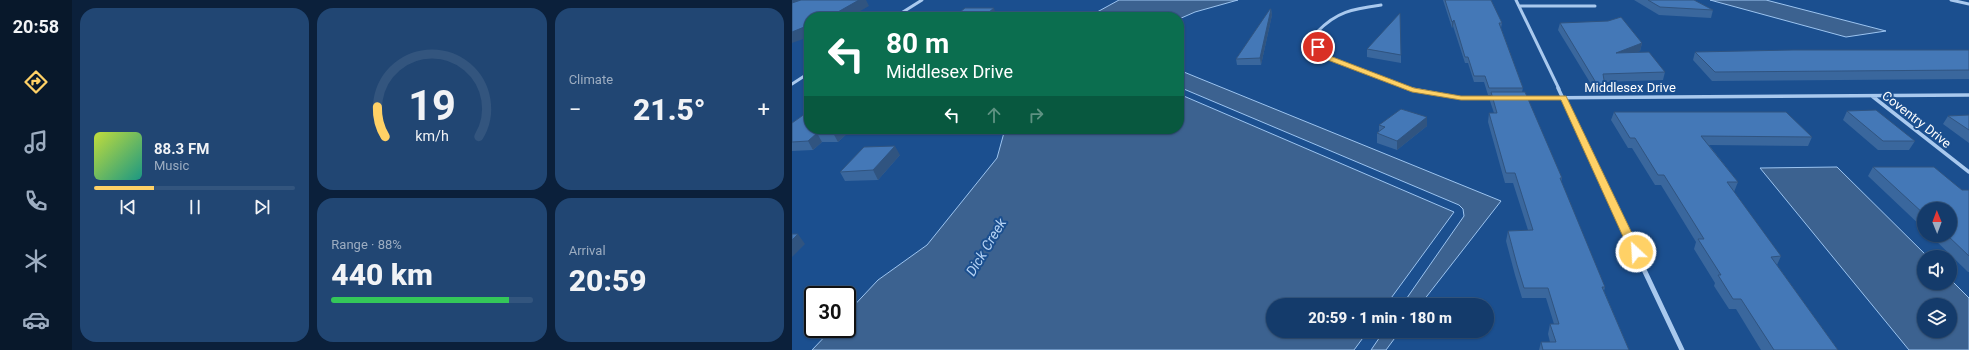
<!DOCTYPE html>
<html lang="en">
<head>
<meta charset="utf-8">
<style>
	body { margin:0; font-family:Roboto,sans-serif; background:#214673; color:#f1f3f6; height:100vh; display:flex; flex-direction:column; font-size:15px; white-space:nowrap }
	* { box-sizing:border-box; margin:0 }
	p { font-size:13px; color:#9dadc1 }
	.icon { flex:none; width:22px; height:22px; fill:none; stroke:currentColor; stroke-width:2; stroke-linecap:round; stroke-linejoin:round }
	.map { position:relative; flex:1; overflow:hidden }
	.drawer { display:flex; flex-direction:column; gap:8px; padding:8px; background:#0b203b; width:720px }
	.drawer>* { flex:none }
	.guide { position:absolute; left:12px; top:12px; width:380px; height:122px; border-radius:16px; box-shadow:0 1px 3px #0004,0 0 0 1px #33557e; background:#0b6e4f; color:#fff; overflow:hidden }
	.needle { width:26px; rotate:359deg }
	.tools { position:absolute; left:1125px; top:202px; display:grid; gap:8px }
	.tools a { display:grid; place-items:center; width:40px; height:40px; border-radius:50%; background:#143b6b; box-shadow:0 1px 3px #0004,0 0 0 1px #33557e; font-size:20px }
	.speed { position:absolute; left:12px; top:286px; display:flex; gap:8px; font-size:20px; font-weight:700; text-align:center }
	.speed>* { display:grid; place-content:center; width:52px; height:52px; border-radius:50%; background:#143b6b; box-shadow:0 1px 3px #0004,0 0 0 1px #33557e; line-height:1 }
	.speed .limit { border:2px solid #111; border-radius:6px; background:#fff; color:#111 }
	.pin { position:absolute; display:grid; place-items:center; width:34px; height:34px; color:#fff; margin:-17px; border:2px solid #fff; border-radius:50%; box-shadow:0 1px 4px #0007 }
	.me { position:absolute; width:44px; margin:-22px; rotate:335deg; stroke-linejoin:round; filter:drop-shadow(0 0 3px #0008) }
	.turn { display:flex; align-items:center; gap:14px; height:84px; padding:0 16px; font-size:18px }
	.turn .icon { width:52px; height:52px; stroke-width:2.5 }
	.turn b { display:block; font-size:28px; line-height:34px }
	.lanes { display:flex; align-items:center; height:38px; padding:0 16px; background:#0003; justify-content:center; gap:20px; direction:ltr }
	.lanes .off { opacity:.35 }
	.big { font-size:30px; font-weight:800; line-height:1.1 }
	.drawer .card { flex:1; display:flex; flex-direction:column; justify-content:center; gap:6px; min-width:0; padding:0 14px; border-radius:16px; background:#214673 }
	.drawer .dial { align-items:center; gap:0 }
	.dial svg { height:104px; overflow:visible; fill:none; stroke:#33557e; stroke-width:7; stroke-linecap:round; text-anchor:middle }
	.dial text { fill:#f1f3f6; stroke:none }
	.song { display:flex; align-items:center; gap:12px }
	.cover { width:48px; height:48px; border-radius:6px; background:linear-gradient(135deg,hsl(70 70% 55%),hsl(170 70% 35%)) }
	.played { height:4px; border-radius:2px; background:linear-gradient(90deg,#ffd166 30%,#33557e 30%) }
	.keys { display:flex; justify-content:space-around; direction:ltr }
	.heat { display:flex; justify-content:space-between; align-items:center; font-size:22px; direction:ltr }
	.charge { height:6px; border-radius:3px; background:linear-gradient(90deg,#34c759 88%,#33557e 0) }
	.drawer .tiles { flex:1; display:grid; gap:8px; grid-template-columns:repeat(3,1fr) }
	.card:first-child { grid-row:span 2 }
	.trip { position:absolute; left:474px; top:298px; width:228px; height:40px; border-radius:20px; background:#143b6b; box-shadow:0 1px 3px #0004,0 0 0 1px #33557e; font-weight:800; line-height:40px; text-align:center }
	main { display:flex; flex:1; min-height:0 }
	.tabs { display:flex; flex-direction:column; width:72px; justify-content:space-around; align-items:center; background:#08182b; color:#9dadc1 }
	.tabs .icon { width:28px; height:28px }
	.tabs .current { color:#ffd166 }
	.tabs b { font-size:18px; color:#f1f3f6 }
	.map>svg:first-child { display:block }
	.water { fill:#3c6290; stroke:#9cc4f0; fill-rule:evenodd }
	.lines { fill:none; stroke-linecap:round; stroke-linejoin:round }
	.street-far2 { stroke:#a9c9ee; stroke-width:3 }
	.street-far1 { stroke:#a9c9ee; stroke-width:3.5 }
	.street { stroke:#a9c9ee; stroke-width:5 }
	.wall { fill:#3a679d }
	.shaded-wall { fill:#305480 }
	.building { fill:#4478b7; stroke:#305480 }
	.route { fill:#ffd166; stroke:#a68842 }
	.labels { text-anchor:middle; stroke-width:4; stroke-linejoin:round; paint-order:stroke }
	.street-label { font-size:13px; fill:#fff; stroke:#1b4f8f }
	.water-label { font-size:14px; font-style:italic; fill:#b5d3f5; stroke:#1b4f8f }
</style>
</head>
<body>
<main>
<nav class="tabs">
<b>20:58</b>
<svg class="icon current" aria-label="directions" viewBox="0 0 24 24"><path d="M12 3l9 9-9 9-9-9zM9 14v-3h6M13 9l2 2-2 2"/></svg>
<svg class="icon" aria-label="music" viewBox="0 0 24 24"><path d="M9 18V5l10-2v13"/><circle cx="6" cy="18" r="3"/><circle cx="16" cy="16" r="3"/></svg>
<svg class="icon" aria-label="phone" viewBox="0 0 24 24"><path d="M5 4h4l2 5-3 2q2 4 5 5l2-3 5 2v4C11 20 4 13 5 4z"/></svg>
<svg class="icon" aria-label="climate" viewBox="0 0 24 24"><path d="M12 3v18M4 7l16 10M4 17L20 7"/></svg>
<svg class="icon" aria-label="car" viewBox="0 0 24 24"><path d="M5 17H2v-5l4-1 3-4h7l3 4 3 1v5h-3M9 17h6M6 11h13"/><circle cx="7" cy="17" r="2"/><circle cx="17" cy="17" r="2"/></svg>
</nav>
<section class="drawer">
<div class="tiles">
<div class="card">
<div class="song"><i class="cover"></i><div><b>88.3 FM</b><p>Music</p></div></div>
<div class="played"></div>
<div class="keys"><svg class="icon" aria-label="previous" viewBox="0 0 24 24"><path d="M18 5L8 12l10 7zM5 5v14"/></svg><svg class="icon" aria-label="pause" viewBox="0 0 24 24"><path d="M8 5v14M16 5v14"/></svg><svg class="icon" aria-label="next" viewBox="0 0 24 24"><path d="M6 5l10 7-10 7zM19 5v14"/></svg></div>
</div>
<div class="card dial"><svg viewBox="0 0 100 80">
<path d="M14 69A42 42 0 1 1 86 69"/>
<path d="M14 69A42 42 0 0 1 8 46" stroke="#ffd166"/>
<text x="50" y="56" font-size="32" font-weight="700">19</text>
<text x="50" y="72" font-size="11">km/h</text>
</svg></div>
<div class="card"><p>Climate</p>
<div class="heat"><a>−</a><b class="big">21.5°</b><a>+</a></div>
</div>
<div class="card"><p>Range · 88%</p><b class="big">440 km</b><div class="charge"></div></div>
<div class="card"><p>Arrival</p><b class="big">20:59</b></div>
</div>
</section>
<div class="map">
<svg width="1177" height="350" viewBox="0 0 1177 350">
	<rect width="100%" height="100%" fill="#1b4f8f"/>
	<path class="water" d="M 327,0 L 446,0 L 403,12 L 387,19 L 387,17 L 296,17 Z
		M 918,0 L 974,0 L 1094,31 L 1054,37 Z
		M 387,70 L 404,77 L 709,201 L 628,305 L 610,305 L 672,216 L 671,209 L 667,205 L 387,87 Z
		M 387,94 L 662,212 L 594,305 L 481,305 L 481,331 L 576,331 L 562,350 L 20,350 L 40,329 L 55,329 L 55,313 L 86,280 L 135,245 L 205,158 L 213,129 L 387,129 Z
		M 1045,167 L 1136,257 L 1132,257 L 1132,283 L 1158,283 L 1158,279 L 1177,298 L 1177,350 L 1117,350 L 968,168 ZM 1132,305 L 1158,305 L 1158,331 L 1132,331 Z
		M 592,331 L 608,331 L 594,350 L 579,350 Z"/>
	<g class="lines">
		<path class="street-far2" d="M 724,0 L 767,89
			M 1159,0 L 1177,4
			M 589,5 C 561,9 545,11 525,32 L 526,47 L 536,57 L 617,89
			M 727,6 L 803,6
			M 103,17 L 130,0
			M 0,84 L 17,73"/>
		<path class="street-far1" d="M 614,88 L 669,98 L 702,98
			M 766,88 L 821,203
			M 1080,96 L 1177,172
			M 731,98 L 1177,95"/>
		<path class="street" d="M 820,202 L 890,350"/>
	</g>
	<path class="wall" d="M 651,0 L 699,0 L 710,23 L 709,28 L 731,88 L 730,92 L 770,178 L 769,182 L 813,287 L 812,291 L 837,350 L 747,350 L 749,342 L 758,342 L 756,334 L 758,324 L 762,324 L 754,298 L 730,298 L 723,275 L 714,241 L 716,231 L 736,230 L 721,183 L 713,183 L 696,122 L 697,113 L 702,113 L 698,101 L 699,95 L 696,95 L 692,82 L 682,82 L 676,63 L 673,63 L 661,26 L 660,28 Z
		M 842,0 L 902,0 L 921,10 L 919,18 L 867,15 Z
		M 479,9 L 480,15 L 469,65 L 445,65 L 444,59 Z
		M 768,23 L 850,43 L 848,51 L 844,52 L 873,72 L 871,80 L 812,82 L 813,86 L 811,94 L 805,94 L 766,30 Z
		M 575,49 L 609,55 L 609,63 L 575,57 Z
		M 1177,50 L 1177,79 L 920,81 L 901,60 L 903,52 Z
		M 1055,111 L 1123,141 L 1117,150 L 1086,150 L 1051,120 Z
		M 822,112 L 1020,137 L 1016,146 L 917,145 L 946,182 L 942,192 L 941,192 L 989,256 L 985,265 L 1046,350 L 969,350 L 944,309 L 937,309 L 922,286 L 923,283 L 902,249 L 904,242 L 869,185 L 863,185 L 840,148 L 836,148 L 819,120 Z
		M 1177,115 L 1177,143 L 1151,124 L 1156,116 Z
		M 635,117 L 635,126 L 605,150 L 585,143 L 585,133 L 587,132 L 587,125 Z
		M 0,123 L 60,129 L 46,142 L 30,142 L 21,150 L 0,151 Z
		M 108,155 L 86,180 L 53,181 L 48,172 Z
		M 1081,167 L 1165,186 L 1170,190 L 1177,190 L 1177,272 L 1176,272 L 1138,235 L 1158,235 L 1132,209 L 1132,229 L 1076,176 Z"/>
	<path class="shaded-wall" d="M 0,0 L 25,0 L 0,7 Z
		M 67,0 L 74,0 L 77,6 L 58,17 L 37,17 Z
		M 202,8 L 204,15 L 202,17 L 191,17 Z
		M 479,9 L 480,15 L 469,65 L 468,58 Z
		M 662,20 L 661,26 L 660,28 L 660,22 Z
		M 17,25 L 17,37 L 0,43 L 0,32 Z
		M 850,43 L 848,51 L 822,60 L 824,53 Z
		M 635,117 L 635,126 L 605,150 L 605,141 Z
		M 45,129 L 60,129 L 46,142 L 41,133 Z
		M 25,133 L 30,142 L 21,150 L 16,141 Z
		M 103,146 L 108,155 L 86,180 L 81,170 Z
		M 6,234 L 13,244 L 0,257 L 0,240 Z"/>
	<path class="building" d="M 9,0 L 67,0 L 37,17 L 17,17 L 17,25 L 0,32 L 0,3 Z
		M 653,0 L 699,0 L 710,23 L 707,23 L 731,88 L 697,88 L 693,76 L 682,76 L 676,57 L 673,57 L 662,20 L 660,22 Z
		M 856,0 L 902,0 L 921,10 L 868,7 Z
		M 173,8 L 202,8 L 191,17 L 162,17 Z
		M 478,9 L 479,9 L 468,58 L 444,59 Z
		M 608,13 L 609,55 L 575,49 Z
		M 829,17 L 850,43 L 824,53 L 857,52 L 873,72 L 811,74 L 813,86 L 806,86 L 768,23 L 816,21 Z
		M 1001,50 L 1177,50 L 1177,70 L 923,72 L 903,52 Z
		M 699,92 L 733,92 L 770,178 L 768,178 L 813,287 L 810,287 L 837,350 L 751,350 L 749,342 L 764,342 L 758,324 L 767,324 L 756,288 L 732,288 L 725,265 L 716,231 L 741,230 L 723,173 L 714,173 L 697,113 L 705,113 Z
		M 609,109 L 635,117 L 605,141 L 585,133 L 593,127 L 587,125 Z
		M 1084,110 L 1123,141 L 1091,141 L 1055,111 Z
		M 17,111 L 17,129 L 45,129 L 41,133 L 25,133 L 16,141 L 0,142 L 0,123 Z
		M 822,112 L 994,112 L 1020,137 L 909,136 L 946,182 L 935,182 L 989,256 L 979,257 L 1046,350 L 982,350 L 949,299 L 941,299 L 926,275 L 929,275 L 906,239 L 912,239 L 872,175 L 866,175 L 843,138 L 838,138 Z
		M 1177,115 L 1177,130 L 1156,116 Z
		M 103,146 L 81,170 L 48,172 L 72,147 Z
		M 1081,167 L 1142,167 L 1165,186 L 1170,190 L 1177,190 L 1177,256 L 1155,235 L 1158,235 L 1158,209 L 1132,209 L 1132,214 Z
		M 0,234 L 6,234 L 0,240 Z"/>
	<path class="route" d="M 524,45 L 528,45 L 538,56 L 622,88 L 669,96 L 774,96 L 849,252 L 847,254 L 840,254 L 838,252 L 769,100 L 669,100 L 620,92 L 533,59 L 524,48 Z"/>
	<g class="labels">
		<g class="street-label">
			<text x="838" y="92">Middlesex Drive</text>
			<text transform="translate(1125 119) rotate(38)" y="5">Coventry Drive</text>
		</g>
		<g class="water-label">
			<text transform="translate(194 247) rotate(-59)" y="5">Dick Creek</text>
		</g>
	</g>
</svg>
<div class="tools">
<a><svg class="needle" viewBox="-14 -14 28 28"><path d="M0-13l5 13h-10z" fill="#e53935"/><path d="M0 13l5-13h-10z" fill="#9dadc1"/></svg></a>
<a><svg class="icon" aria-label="sound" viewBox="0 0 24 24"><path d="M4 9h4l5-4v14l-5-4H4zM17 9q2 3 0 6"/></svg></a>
<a><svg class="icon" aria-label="layers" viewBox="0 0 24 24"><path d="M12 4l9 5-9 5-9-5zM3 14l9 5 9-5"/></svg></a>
</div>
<div class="speed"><div class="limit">30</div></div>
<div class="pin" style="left:526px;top:47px;background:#d93025"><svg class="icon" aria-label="arrive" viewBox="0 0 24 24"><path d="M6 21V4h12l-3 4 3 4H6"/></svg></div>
<svg class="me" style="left:844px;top:252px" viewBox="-20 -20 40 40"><circle r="17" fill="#ffd166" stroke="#fff" stroke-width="3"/><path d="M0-11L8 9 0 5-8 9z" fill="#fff"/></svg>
<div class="trip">20:59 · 1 min · 180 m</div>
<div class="guide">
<div class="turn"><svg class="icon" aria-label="left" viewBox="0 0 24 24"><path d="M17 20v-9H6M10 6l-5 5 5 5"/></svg><div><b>80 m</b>Middlesex Drive</div></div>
<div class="lanes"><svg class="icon" aria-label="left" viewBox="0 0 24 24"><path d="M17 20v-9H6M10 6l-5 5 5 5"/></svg><svg class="icon off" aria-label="ahead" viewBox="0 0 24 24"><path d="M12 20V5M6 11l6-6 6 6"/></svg><svg class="icon off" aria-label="right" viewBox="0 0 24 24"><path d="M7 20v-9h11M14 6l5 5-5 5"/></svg></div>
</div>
</div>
</main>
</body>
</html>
